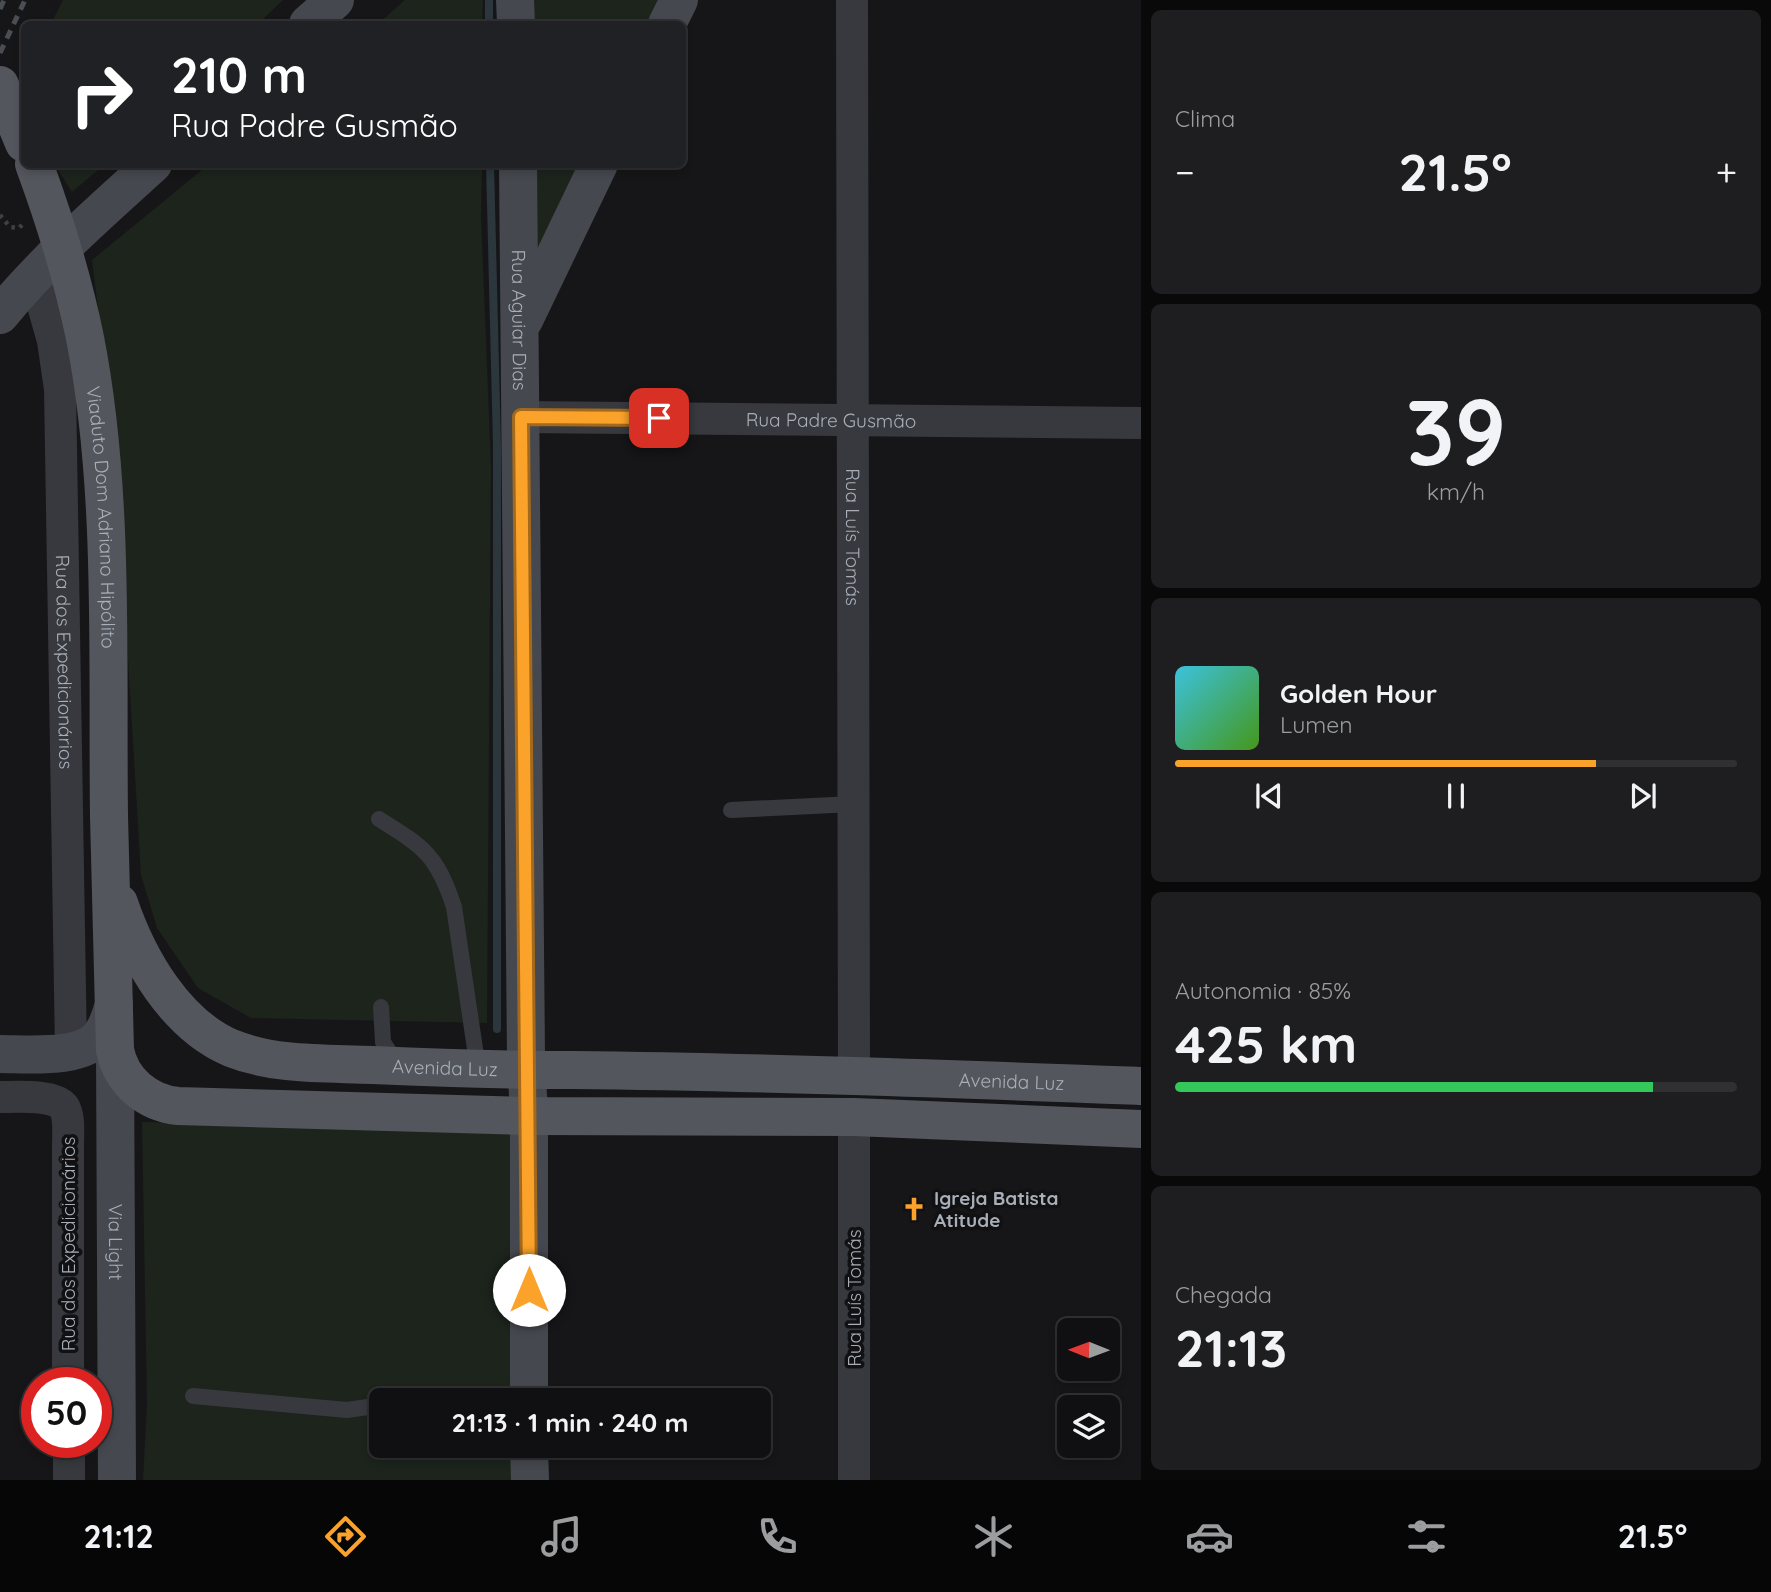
<!DOCTYPE html>
<html lang="pt">
<head>
<meta charset="utf-8">
<style>
	body { margin:0; font-family:Quicksand,sans-serif; background:#1e1e20; color:#f1f3f6; height:100vh; display:flex; flex-direction:column; font-size:26px; white-space:nowrap }
	* { box-sizing:border-box; margin:0 }
	p { font-size:23px; color:#9c9d9f }
	.icon { flex:none; width:38px; height:38px; fill:none; stroke:currentColor; stroke-width:2; stroke-linecap:round; stroke-linejoin:round }
	.map { position:relative; flex:1; overflow:hidden }
	.drawer { display:flex; flex-direction:column; gap:10px; padding:10px; background:#09090a; width:630px }
	.drawer>* { flex:none }
	.hud { position:absolute; left:21px; top:21px; width:665px; height:147px; border-radius:10px; box-shadow:0 4px 10px #0003,0 0 0 2px #303032; background:#202124; color:#fff; overflow:hidden }
	.needle { width:46px; rotate:271deg }
	.controls { position:absolute; left:1057px; top:1318px; display:grid; gap:14px }
	.controls a { display:grid; place-items:center; width:63px; height:63px; border-radius:10px; background:#101012; box-shadow:0 4px 10px #0003,0 0 0 2px #303032; font-size:35px }
	.speed { position:absolute; left:21px; top:1367px; display:flex; gap:14px; font-size:35px; font-weight:700; text-align:center }
	.speed>* { display:grid; place-content:center; width:91px; height:91px; border-radius:50%; background:#101012; box-shadow:0 4px 10px #0003,0 0 0 2px #303032; line-height:1 }
	.speed .limit { border:10px solid #d22; background:#fff; color:#111 }
	.pin { position:absolute; display:grid; place-items:center; width:60px; height:60px; color:#fff; margin:-30px; border-radius:14px; box-shadow:0 4px 10px #0006 }
	.me { position:absolute; width:77px; margin:-38px; rotate:0deg; stroke-linejoin:round; filter:drop-shadow(0 0 5px #0008) }
	.turn { display:flex; align-items:center; gap:24px; height:147px; padding:0 35px; font-size:32px }
	.turn .icon { width:91px; height:91px; stroke-width:2.5 }
	.turn b { display:block; font-size:49px; line-height:60px }
	.big { font-size:52px; font-weight:700; line-height:1.1 }
	.drawer .card { flex:1; display:flex; flex-direction:column; justify-content:center; gap:10px; min-width:0; padding:0 24px; border-radius:10px; background:#1e1e20 }
	.drawer .dial { align-items:center; gap:0 }
	.dial b { font-size:91px; line-height:1 }
	.song { display:flex; align-items:center; gap:21px }
	.cover { width:84px; height:84px; border-radius:10px; background:linear-gradient(135deg,hsl(190 70% 55%),hsl(100 70% 35%)) }
	.played { height:7px; border-radius:4px; background:linear-gradient(90deg,#fba22b 75%,#303032 75%) }
	.keys { display:flex; justify-content:space-around; direction:ltr }
	.heat { display:flex; justify-content:space-between; align-items:center; font-size:38px; direction:ltr }
	.charge { height:10px; border-radius:5px; background:linear-gradient(90deg,#34c759 85%,#303032 0) }
	.trip { position:absolute; left:369px; top:1388px; width:402px; height:70px; border-radius:10px; background:#101012; box-shadow:0 4px 10px #0003,0 0 0 2px #303032; font-weight:700; line-height:70px; text-align:center }
	.tabs { display:flex; height:112px; justify-content:space-around; align-items:center; background:#060607; color:#9c9d9f }
	.tabs .icon { width:49px; height:49px }
	.tabs .selected { color:#fba22b }
	.tabs b { font-size:32px; color:#f1f3f6 }
	main { display:flex; flex:1; min-height:0 }
	.map>svg:first-child { display:block }
	.green { fill:#1c241c }
	.lines { fill:none; stroke-linecap:round; stroke-linejoin:round }
	.stream { stroke:#2b373d; stroke-width:8 }
	.lane { stroke:#37393e; stroke-width:16 }
	.street { stroke:#37393e; stroke-width:32 }
	.secondary { stroke:#45484e; stroke-width:38 }
	.primary { stroke:#53565d; stroke-width:38 }
	.rail { stroke:#4a4d53; stroke-width:5; stroke-dasharray:9 7; stroke-linecap:butt }
	.path-bridge { stroke:#3d4045; stroke-width:4.5; stroke-dasharray:3.5 5; stroke-linecap:butt }
	.primary-bridge { stroke:#53565d; stroke-width:38 }
	.route-casing { stroke:#a3691c; stroke-width:18 }
	.route { stroke:#fba22b; stroke-width:12 }
	.labels { text-anchor:middle; stroke-width:7; stroke-linejoin:round; paint-order:stroke }
	.street-label { font-size:19px; fill:#a8afb9; stroke:#111113 }
	.poi-label { font-size:19px; font-weight:bold; fill:#a8afb9; stroke:#111113; text-anchor:start }
</style>
</head>
<body>
<main>
<div class="map">
<svg width="1141" height="1480" viewBox="0 0 1141 1480">
	<rect width="100%" height="100%" fill="#161618"/>
	<path class="green" d="M 63,0 L 283,0 L 258,24 L 51,24 Z
		M 405,0 L 483,0 L 482,24 L 378,24 Z
		M 526,0 L 668,0 L 656,24 L 525,24 Z
		M 55,165 L 104,165 L 72,192 Z
		M 208,165 L 482,165 L 481,217 L 491,466 L 487,1023 L 251,1018 L 198,988 L 157,928 L 141,875 L 115,443 L 92,260 Z
		M 524,165 L 591,165 L 523,311 Z
		M 142,1122 L 512,1131 L 514,1400 L 382,1400 L 382,1446 L 514,1446 L 515,1480 L 143,1480 L 147,1403 Z"/>
	<g class="lines">
		<path class="stream" d="M 489,0 L 489,24
			M 490,164 L 497,446 L 497,1029"/>
		<path class="lane" d="M 731,810 L 853,804
			M 379,819 C 424,847 437,855 454,907 L 478,1069
			M 381,1007 L 383,1042 L 397,1064
			M 193,1396 L 347,1410 L 382,1405"/>
		<g class="street">
			<path id="s1" d="M 852,0 L 854,1075"/>
			<path id="s2" d="M 35,277 L 53,341 L 60,389 L 71,1051"/>
			<path id="s3" d="M 521,417 L 1141,423"/>
			<path d="M 0,1097 C 15,1097 55,1094 64,1107 C 70,1117 68,1134 68,1146 L 68,1382"/>
			<path d="M 854,1117 L 854,1480"/>
			<path d="M 69,1442 L 69,1480"/>
		</g>
		<g class="secondary">
			<path d="M 515,0 L 516,24"/>
			<path d="M 308,24 L 335,0"/>
			<path d="M 667,24 L 679,0"/>
			<path id="s4" d="M 518,164 L 526,1057 L 529,1116 L 529,1400"/>
			<path d="M 0,315 C 45,260 100,212 153,164"/>
			<path d="M 524,320 L 599,164"/>
			<path id="s5" d="M 115,1050 L 117,1480"/>
			<path d="M 0,1054 C 28,1054 83,1060 101,1035 C 108,1026 111,1014 114,1004"/>
			<path d="M 529,1446 L 530,1480"/>
		</g>
		<g class="primary">
			<path d="M 0,85 L 24,143"/>
			<path d="M 109,816 L 115,1050 C 121,1081 147,1103 178,1106 L 529,1116 L 854,1117 L 1141,1129"/>
			<path id="s6" d="M 119,903 C 138,959 175,1024 231,1048 C 276,1066 326,1063 373,1065 C 440,1068 506,1070 572,1070 C 762,1072 951,1079 1141,1086"/>
		</g>
		<path class="rail" d="M 0,9 L 4,0
			M 0,53 L 25,0"/>
		<path class="path-bridge" d="M 0,215 L 10,227 L 19,228 L 22,225"/>
		<path class="primary-bridge" id="s7" d="M 34,164 C 55,221 73,279 85,338 C 115,490 107,661 109,816"/>
	</g>
	<g class="lines">
		<g class="route-casing">
			<path id="route" d="M 529,1290 L 521,417 L 659,418"/>
		</g>
		<use href="#route" class="route"/>
	</g>
	<defs>
		<g id="church-bare" transform="scale(1.89)"><path d="M-1.2-6h2.4v3.5h3.3v2.4h-3.3V6h-2.4V-.1h-3.3v-2.4h3.3Z" fill="#fba22b" stroke="#111113" stroke-width="2.5" paint-order="stroke"/></g>
	</defs>
	<g fill-rule="evenodd">
		<use href="#church-bare" x="914" y="1209"/>
	</g>
	<g class="labels">
		<g class="street-label">
			<text dy="7" stroke="none"><textPath href="#s4" startOffset="156">Rua Aguiar Dias</textPath></text>
			<text dy="7" stroke="none"><textPath href="#s3" startOffset="310">Rua Padre Gusmão</textPath></text>
			<text dy="7" stroke="none"><textPath href="#s7" startOffset="362">Viaduto Dom Adriano Hipólito</textPath></text>
			<text dy="7" stroke="none"><textPath href="#s1" startOffset="537">Rua Luís Tomás</textPath></text>
			<text dy="7" stroke="none"><textPath href="#s2" startOffset="388">Rua dos Expedicionários</textPath></text>
			<text dy="7" stroke="none"><textPath href="#s6" startOffset="404">Avenida Luz</textPath></text>
			<text dy="7" stroke="none"><textPath href="#s6" startOffset="971">Avenida Luz</textPath></text>
			<text dy="7" stroke="none"><textPath href="#s5" startOffset="192">Via Light</textPath></text>
			<text transform="translate(68 1244) rotate(-90)" y="7">Rua dos Expedicionários</text>
			<text transform="translate(854 1298) rotate(-90)" y="7">Rua Luís Tomás</text>
		</g>
		<g class="poi-label">
			<text x="934" y="1205">Igreja Batista<tspan x="934" dy="22">Atitude</tspan></text>
		</g>
	</g>
</svg>
<div class="controls">
<a><svg class="needle" viewBox="-14 -14 28 28"><path d="M0-13l5 13h-10z" fill="#e53935"/><path d="M0 13l5-13h-10z" fill="#9c9d9f"/></svg></a>
<a><svg class="icon" aria-label="layers" viewBox="0 0 24 24"><path d="M12 4l9 5-9 5-9-5zM3 14l9 5 9-5"/></svg></a>
</div>
<div class="speed"><div class="limit">50</div></div>
<div class="pin" style="left:659px;top:418px;background:#d93025"><svg class="icon" aria-label="arrive" viewBox="0 0 24 24"><path d="M6 21V4h12l-3 4 3 4H6"/></svg></div>
<svg class="me" style="left:529px;top:1290px" viewBox="-20 -20 40 40"><circle r="19" fill="#fff"/><path d="M0-13L10 11 0 6-10 11z" fill="#fba22b"/></svg>
<div class="trip">21:13 · 1 min · 240 m</div>
<div class="hud">
<div class="turn"><svg class="icon" aria-label="right" viewBox="0 0 24 24"><path d="M7 20v-9h11M14 6l5 5-5 5"/></svg><div><b>210 m</b>Rua Padre Gusmão</div></div>
</div>
</div>
<section class="drawer">
<div class="card"><p>Clima</p>
<div class="heat"><a>−</a><b class="big">21.5°</b><a>+</a></div>
</div>
<div class="card dial"><b>39</b><p>km/h</p></div>
<div class="card">
<div class="song"><i class="cover"></i><div><b>Golden Hour</b><p>Lumen</p></div></div>
<div class="played"></div>
<div class="keys"><svg class="icon" aria-label="previous" viewBox="0 0 24 24"><path d="M18 5L8 12l10 7zM5 5v14"/></svg><svg class="icon" aria-label="pause" viewBox="0 0 24 24"><path d="M8 5v14M16 5v14"/></svg><svg class="icon" aria-label="next" viewBox="0 0 24 24"><path d="M6 5l10 7-10 7zM19 5v14"/></svg></div>
</div>
<div class="card"><p>Autonomia · 85%</p><b class="big">425 km</b><div class="charge"></div></div>
<div class="card"><p>Chegada</p><b class="big">21:13</b></div>
</section>
</main>
<nav class="tabs">
<b>21:12</b>
<svg class="icon selected" aria-label="directions" viewBox="0 0 24 24"><path d="M12 3l9 9-9 9-9-9zM9 14v-3h6M13 9l2 2-2 2"/></svg>
<svg class="icon" aria-label="music" viewBox="0 0 24 24"><path d="M9 18V5l10-2v13"/><circle cx="6" cy="18" r="3"/><circle cx="16" cy="16" r="3"/></svg>
<svg class="icon" aria-label="phone" viewBox="0 0 24 24"><path d="M5 4h4l2 5-3 2q2 4 5 5l2-3 5 2v4C11 20 4 13 5 4z"/></svg>
<svg class="icon" aria-label="climate" viewBox="0 0 24 24"><path d="M12 3v18M4 7l16 10M4 17L20 7"/></svg>
<svg class="icon" aria-label="car" viewBox="0 0 24 24"><path d="M5 17H2v-5l4-1 3-4h7l3 4 3 1v5h-3M9 17h6M6 11h13"/><circle cx="7" cy="17" r="2"/><circle cx="17" cy="17" r="2"/></svg>
<svg class="icon" aria-label="filters" viewBox="0 0 24 24"><path d="M4 7h16M4 17h16"/><circle cx="9" cy="7" r="2"/><circle cx="15" cy="17" r="2"/></svg>
<b>21.5°</b>
</nav>
</body>
</html>
